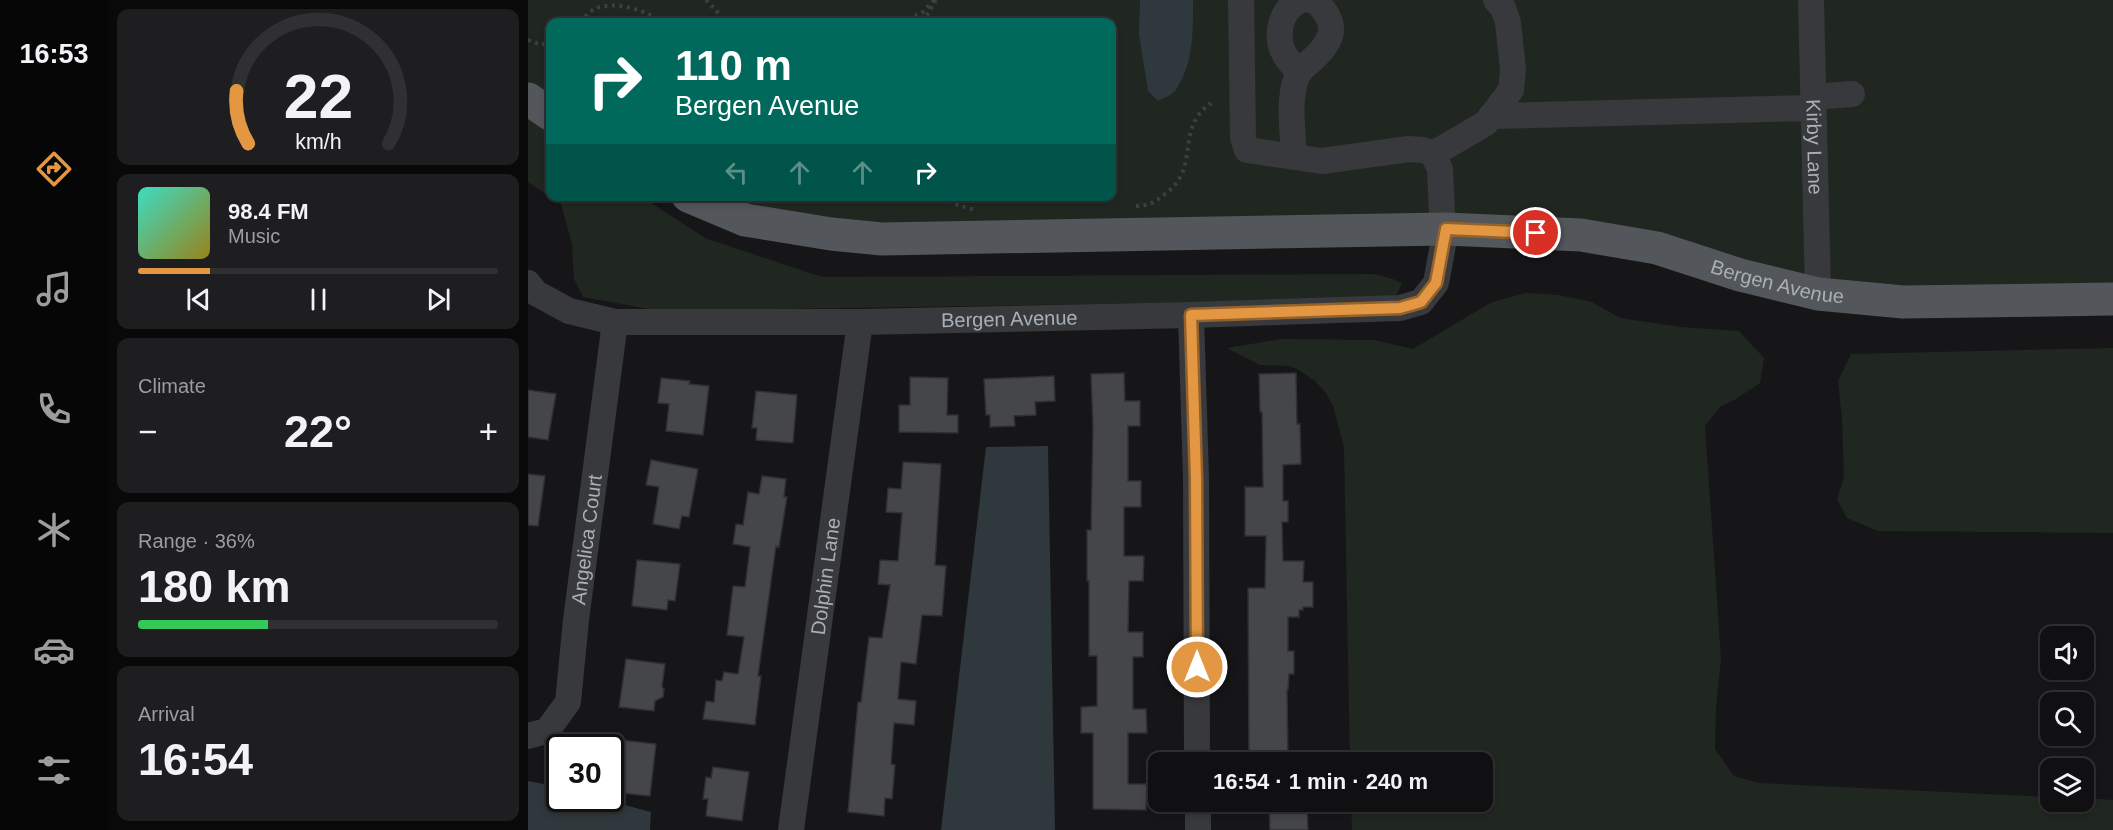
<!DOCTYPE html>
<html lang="en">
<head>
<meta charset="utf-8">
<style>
	body { margin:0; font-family:Arial,sans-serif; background:#1e1e20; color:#f1f3f6; height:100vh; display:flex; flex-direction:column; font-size:22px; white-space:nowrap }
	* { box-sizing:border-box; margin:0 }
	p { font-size:20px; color:#9c9d9f }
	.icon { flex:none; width:33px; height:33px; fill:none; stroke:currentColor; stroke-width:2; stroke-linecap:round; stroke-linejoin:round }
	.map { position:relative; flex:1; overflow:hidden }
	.drawer { display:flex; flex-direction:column; gap:9px; padding:9px; background:#09090a; width:420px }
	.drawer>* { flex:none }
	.banner { position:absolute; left:18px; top:18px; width:570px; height:183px; border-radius:12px; box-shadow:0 3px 9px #0003,0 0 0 2px #303032; background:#00695c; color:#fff; overflow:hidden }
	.tools { position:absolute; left:1512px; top:626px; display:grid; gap:12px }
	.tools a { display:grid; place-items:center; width:54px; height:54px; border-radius:12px; background:#101012; box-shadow:0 3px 9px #0003,0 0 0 2px #303032; font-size:30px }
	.speed { position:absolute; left:18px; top:734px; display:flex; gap:12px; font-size:30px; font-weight:700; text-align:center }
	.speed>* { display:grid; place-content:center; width:78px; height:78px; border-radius:50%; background:#101012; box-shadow:0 3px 9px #0003,0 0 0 2px #303032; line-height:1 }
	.speed .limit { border:3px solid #111; border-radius:9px; background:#fff; color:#111 }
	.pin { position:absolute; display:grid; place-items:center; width:51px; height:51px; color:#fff; margin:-26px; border:3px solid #fff; border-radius:50%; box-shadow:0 2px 6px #0007 }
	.me { position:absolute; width:66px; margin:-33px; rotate:0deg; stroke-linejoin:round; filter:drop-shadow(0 0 4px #0008) }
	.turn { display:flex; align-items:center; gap:21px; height:126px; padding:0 30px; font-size:27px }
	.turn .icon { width:78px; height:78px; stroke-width:2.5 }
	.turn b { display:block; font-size:42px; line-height:51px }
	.lanes { display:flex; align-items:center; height:57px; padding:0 30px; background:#0003; justify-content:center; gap:30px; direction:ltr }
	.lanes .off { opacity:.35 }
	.big { font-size:45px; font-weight:800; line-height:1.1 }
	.drawer .tile { flex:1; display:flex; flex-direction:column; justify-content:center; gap:9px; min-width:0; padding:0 21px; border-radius:12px; background:#1e1e20 }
	.drawer .dial { align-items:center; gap:0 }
	.dial svg { height:156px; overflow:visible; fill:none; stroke:#303032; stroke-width:7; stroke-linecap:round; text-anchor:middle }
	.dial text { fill:#f1f3f6; stroke:none }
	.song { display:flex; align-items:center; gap:18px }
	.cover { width:72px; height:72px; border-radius:9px; background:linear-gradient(135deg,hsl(170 70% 55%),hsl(50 70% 35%)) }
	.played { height:6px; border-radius:3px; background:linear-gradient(90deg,#e39743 20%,#303032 20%) }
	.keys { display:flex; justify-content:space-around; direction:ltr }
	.heat { display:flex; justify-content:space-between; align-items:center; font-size:33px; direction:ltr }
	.charge { height:9px; border-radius:4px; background:linear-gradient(90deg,#34c759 36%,#303032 0) }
	.trip { position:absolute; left:620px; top:752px; width:345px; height:60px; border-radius:12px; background:#101012; box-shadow:0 3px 9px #0003,0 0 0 2px #303032; font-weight:800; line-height:60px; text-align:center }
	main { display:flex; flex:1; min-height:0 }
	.menu { display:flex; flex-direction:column; width:108px; justify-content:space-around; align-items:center; background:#060607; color:#9c9d9f }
	.menu .icon { width:42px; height:42px }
	.menu .on { color:#e39743 }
	.menu b { font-size:27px; color:#f1f3f6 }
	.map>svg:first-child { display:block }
	.green { fill:#202720 }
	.water { fill:#2f383c }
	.building { fill:#45464a; stroke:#303033; stroke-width:1.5 }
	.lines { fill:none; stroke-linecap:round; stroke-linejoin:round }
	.path { stroke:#3d4043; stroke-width:4; stroke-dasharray:3 4.5; stroke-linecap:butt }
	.minor { stroke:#37393c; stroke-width:26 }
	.major { stroke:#53565b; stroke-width:33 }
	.route-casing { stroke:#94622c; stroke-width:15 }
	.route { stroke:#e39743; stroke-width:10 }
	.labels { text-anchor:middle; stroke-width:6; stroke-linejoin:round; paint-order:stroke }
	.street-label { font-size:20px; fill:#a9afb6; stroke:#111113 }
</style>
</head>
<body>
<main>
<nav class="menu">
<b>16:53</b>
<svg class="icon on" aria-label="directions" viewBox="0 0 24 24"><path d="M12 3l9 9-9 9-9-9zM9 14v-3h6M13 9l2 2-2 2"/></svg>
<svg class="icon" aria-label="music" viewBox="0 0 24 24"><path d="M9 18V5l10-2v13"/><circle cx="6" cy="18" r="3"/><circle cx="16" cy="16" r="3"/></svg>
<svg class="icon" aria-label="phone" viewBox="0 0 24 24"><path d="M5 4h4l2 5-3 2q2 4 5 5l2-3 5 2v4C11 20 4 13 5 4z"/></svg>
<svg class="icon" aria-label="climate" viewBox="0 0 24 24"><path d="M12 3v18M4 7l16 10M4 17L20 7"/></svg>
<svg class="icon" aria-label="car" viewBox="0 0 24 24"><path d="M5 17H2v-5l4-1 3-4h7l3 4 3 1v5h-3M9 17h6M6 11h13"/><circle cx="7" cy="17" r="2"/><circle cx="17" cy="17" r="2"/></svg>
<svg class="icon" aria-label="filters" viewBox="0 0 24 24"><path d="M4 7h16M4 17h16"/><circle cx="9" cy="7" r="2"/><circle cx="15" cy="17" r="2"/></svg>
</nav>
<section class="drawer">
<div class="tile dial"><svg viewBox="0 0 100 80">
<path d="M14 69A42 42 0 1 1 86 69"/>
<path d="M14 69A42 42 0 0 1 8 42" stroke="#e39743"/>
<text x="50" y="56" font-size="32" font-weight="700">22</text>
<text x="50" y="72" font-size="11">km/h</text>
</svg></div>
<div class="tile">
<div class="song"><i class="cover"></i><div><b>98.4 FM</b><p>Music</p></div></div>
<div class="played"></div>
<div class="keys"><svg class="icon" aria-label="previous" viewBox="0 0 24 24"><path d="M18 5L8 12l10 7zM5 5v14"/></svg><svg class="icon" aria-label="pause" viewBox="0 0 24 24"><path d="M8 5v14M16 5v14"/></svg><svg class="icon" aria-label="next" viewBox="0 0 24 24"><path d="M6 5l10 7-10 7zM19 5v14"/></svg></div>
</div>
<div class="tile"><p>Climate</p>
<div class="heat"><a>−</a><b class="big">22°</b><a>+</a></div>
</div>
<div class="tile"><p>Range · 36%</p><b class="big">180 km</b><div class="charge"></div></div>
<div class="tile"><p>Arrival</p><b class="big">16:54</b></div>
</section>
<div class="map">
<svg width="1585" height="830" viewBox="0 0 1585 830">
	<rect width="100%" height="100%" fill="#161618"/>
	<path class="green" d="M 0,0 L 1585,0 L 1585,299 L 1375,302 L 1129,248 L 354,239 L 160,197 L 584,196 L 584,22 L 22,22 L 22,114 L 0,99 Z
		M 0,115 L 22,129 L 22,196 L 114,197 L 177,238 L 294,277 L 846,274 L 865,279 L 874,283 L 867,299 L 132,311 L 55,297 L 46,279 L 44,244 L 33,204 L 0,182 Z
		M 998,293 L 1030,295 L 1064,302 L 1092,318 L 1153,327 L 1211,331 L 1236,358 L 1232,383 L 1208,399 L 1193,406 L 1177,426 L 1193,658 L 1188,708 L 1187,749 L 1206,776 L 1231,783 L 1522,797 L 1522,801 L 1556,801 L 1556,798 L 1585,800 L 1585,830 L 824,830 L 823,801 L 954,801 L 954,762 L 822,762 L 816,447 L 805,406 L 798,393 L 786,380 L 769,369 L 760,366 L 732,365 L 699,348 L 753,339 L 846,340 L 885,349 L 964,302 Z
		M 1585,348 L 1585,533 L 1350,531 L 1319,518 L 1309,499 L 1316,477 L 1314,419 L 1310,381 L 1323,354 Z"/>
	<path class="water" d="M 612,0 L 665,0 C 665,29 666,62 649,88 C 646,94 636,98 630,101 L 620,91 L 611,34 Z
		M 520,446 L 527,830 L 413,830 L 458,447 Z
		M 0,781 L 31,787 L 32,798 L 70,798 L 123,812 L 122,830 L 0,830 Z"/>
	<path class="building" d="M 596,373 L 597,401 L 612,401 L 612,426 L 600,426 L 600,481 L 613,481 L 613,507 L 596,507 L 596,556 L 616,556 L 615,581 L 601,581 L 600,632 L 615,632 L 615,657 L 605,657 L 605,709 L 618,709 L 619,733 L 600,733 L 600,784 L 619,784 L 618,810 L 565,809 L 565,733 L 553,733 L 553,707 L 569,706 L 569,656 L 561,656 L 561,581 L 559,581 L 559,530 L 563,530 L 565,427 L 563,374 Z
		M 768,373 L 769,424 L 772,424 L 773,464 L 755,465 L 755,501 L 760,501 L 760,522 L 754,522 L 755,561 L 776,561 L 775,582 L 785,582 L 785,607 L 775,607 L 775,610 L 771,610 L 771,617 L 760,617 L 760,651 L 766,651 L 766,674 L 761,674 L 760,690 L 759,690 L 760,760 L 721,761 L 720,588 L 737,588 L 738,536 L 717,536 L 717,487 L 735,487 L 734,412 L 732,412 L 731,374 Z
		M 526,376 L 527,401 L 507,402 L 508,415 L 486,416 L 487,426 L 462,427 L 462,415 L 458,415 L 456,379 Z
		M 382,377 L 420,378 L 419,415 L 430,415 L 430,433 L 371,432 L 371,405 L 382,405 Z
		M 133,378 L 162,381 L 161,384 L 181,386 L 175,435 L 138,431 L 141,404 L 130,403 Z
		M 0,390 L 28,394 L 20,440 L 0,437 Z
		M 228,391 L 269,395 L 265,443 L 228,440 L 229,428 L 224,428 Z
		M 123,460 L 170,469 L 161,517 L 154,516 L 151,529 L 125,524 L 131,487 L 118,485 Z
		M 375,462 L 413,464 L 407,565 L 418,566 L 414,616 L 394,615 L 388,664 L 373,662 L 370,699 L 388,701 L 386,725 L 366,723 L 363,764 L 367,765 L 364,799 L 357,798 L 356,816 L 320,812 L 330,702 L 333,702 L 341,637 L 354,638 L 362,585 L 350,584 L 352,560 L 370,561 L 374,513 L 358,512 L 360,488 L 373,489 Z
		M 0,474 L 17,476 L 10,526 L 0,525 Z
		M 234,476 L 258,479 L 256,497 L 259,497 L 251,547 L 248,546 L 230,676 L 233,676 L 227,725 L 175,719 L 178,701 L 186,702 L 188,680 L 194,681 L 196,672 L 210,674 L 216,637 L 199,635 L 205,586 L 217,587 L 222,547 L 205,544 L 208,524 L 215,525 L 220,492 L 231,494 Z
		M 109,560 L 152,564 L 147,601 L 140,600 L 139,610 L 104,606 Z
		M 98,659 L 137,664 L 134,687 L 136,689 L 135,697 L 127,701 L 126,711 L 91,707 Z
		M 93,740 L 128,744 L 122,796 L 82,792 L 82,767 L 90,768 Z
		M 185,767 L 221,772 L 214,821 L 178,816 L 180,799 L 175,799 L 178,777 L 183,778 Z
		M 741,801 L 779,801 L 780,830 L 742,830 Z"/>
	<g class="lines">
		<path class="path" d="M 178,0 L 199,22
			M 52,22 C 56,18 61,12 66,9 C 86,0 117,10 134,22
			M 373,22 L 395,12 L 406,0
			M 395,22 L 408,0
			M 0,40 L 14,45 L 22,42
			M 415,196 L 427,204 L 447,210
			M 608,206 C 623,205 625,203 637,194 C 668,171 653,143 669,117 C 672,112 678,107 683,103"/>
		<g class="minor">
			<path d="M 713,0 L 715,138 L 719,150 L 794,161 L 881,149 L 895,150 L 905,154"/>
			<path d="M 772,0 C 750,11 745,42 761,61 C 764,65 769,67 772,70"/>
			<path id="s1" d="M 1283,0 L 1290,294"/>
			<path d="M 1285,97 L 1324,94"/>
			<path d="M 963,116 L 1285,108"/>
			<path d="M 766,157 C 765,132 760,103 768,79 C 771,69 779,65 786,58 C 808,37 809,23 788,1 L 781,0"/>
			<path id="s2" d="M 0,283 L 8,293 L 41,311 L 87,322 L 332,322 L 663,315 L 872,308 L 893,302 L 908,283 L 918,229 L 914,215 L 912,169 L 905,154 L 958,123 L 983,90 L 985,70 L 980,22 L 975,8 L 968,0"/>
			<path d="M 663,315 L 668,478 L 669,762"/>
			<path id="s3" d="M 0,736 L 19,731 L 40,702 L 48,620 L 87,322"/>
			<path d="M 670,801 L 670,830"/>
			<path id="s4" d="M 263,830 L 332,322"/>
		</g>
		<g class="major">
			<path d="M 0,99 L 22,114"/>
			<path id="s5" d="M 160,196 L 217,220 L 303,234 L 354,239 L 918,229 L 1053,235 L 1129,248 L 1212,275 L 1290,294 L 1375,302 L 1585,299"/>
		</g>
	</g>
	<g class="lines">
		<g class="route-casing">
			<path id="route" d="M 669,667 L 668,478 L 663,315 L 872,308 L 893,302 L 908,283 L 918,229 L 1008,233"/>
		</g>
		<use href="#route" class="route"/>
	</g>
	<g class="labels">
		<g class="street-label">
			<text dy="7" stroke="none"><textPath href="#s1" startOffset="147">Kirby Lane</textPath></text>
			<text dy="7" stroke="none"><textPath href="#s5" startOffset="1102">Bergen Avenue</textPath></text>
			<text dy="7" stroke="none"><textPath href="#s2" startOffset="492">Bergen Avenue</textPath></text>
			<text dy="7" stroke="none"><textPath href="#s3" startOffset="219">Angelica Court</textPath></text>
			<text dy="7" stroke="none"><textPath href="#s4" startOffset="256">Dolphin Lane</textPath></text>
		</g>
	</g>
</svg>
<div class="tools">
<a><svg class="icon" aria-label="sound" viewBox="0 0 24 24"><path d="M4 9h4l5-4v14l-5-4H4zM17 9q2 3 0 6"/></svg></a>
<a><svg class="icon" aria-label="search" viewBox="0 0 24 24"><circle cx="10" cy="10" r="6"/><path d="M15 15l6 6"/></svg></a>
<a><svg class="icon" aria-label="layers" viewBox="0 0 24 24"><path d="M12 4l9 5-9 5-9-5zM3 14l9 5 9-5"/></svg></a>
</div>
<div class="speed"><div class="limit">30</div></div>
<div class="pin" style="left:1008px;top:233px;background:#d93025"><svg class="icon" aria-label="arrive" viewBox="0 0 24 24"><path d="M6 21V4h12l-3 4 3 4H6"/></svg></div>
<svg class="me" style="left:669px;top:667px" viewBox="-20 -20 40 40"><circle r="17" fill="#e39743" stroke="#fff" stroke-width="3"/><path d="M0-11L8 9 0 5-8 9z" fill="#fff"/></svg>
<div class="trip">16:54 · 1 min · 240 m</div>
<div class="banner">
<div class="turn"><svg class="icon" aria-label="right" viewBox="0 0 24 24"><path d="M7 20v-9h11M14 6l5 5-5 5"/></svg><div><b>110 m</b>Bergen Avenue</div></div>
<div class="lanes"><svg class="icon off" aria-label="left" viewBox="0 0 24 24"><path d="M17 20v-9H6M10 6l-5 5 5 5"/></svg><svg class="icon off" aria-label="ahead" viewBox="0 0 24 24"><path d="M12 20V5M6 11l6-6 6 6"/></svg><svg class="icon off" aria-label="ahead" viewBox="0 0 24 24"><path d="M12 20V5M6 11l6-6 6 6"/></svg><svg class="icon" aria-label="right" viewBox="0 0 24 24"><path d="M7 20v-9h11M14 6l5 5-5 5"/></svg></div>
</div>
</div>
</main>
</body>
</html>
